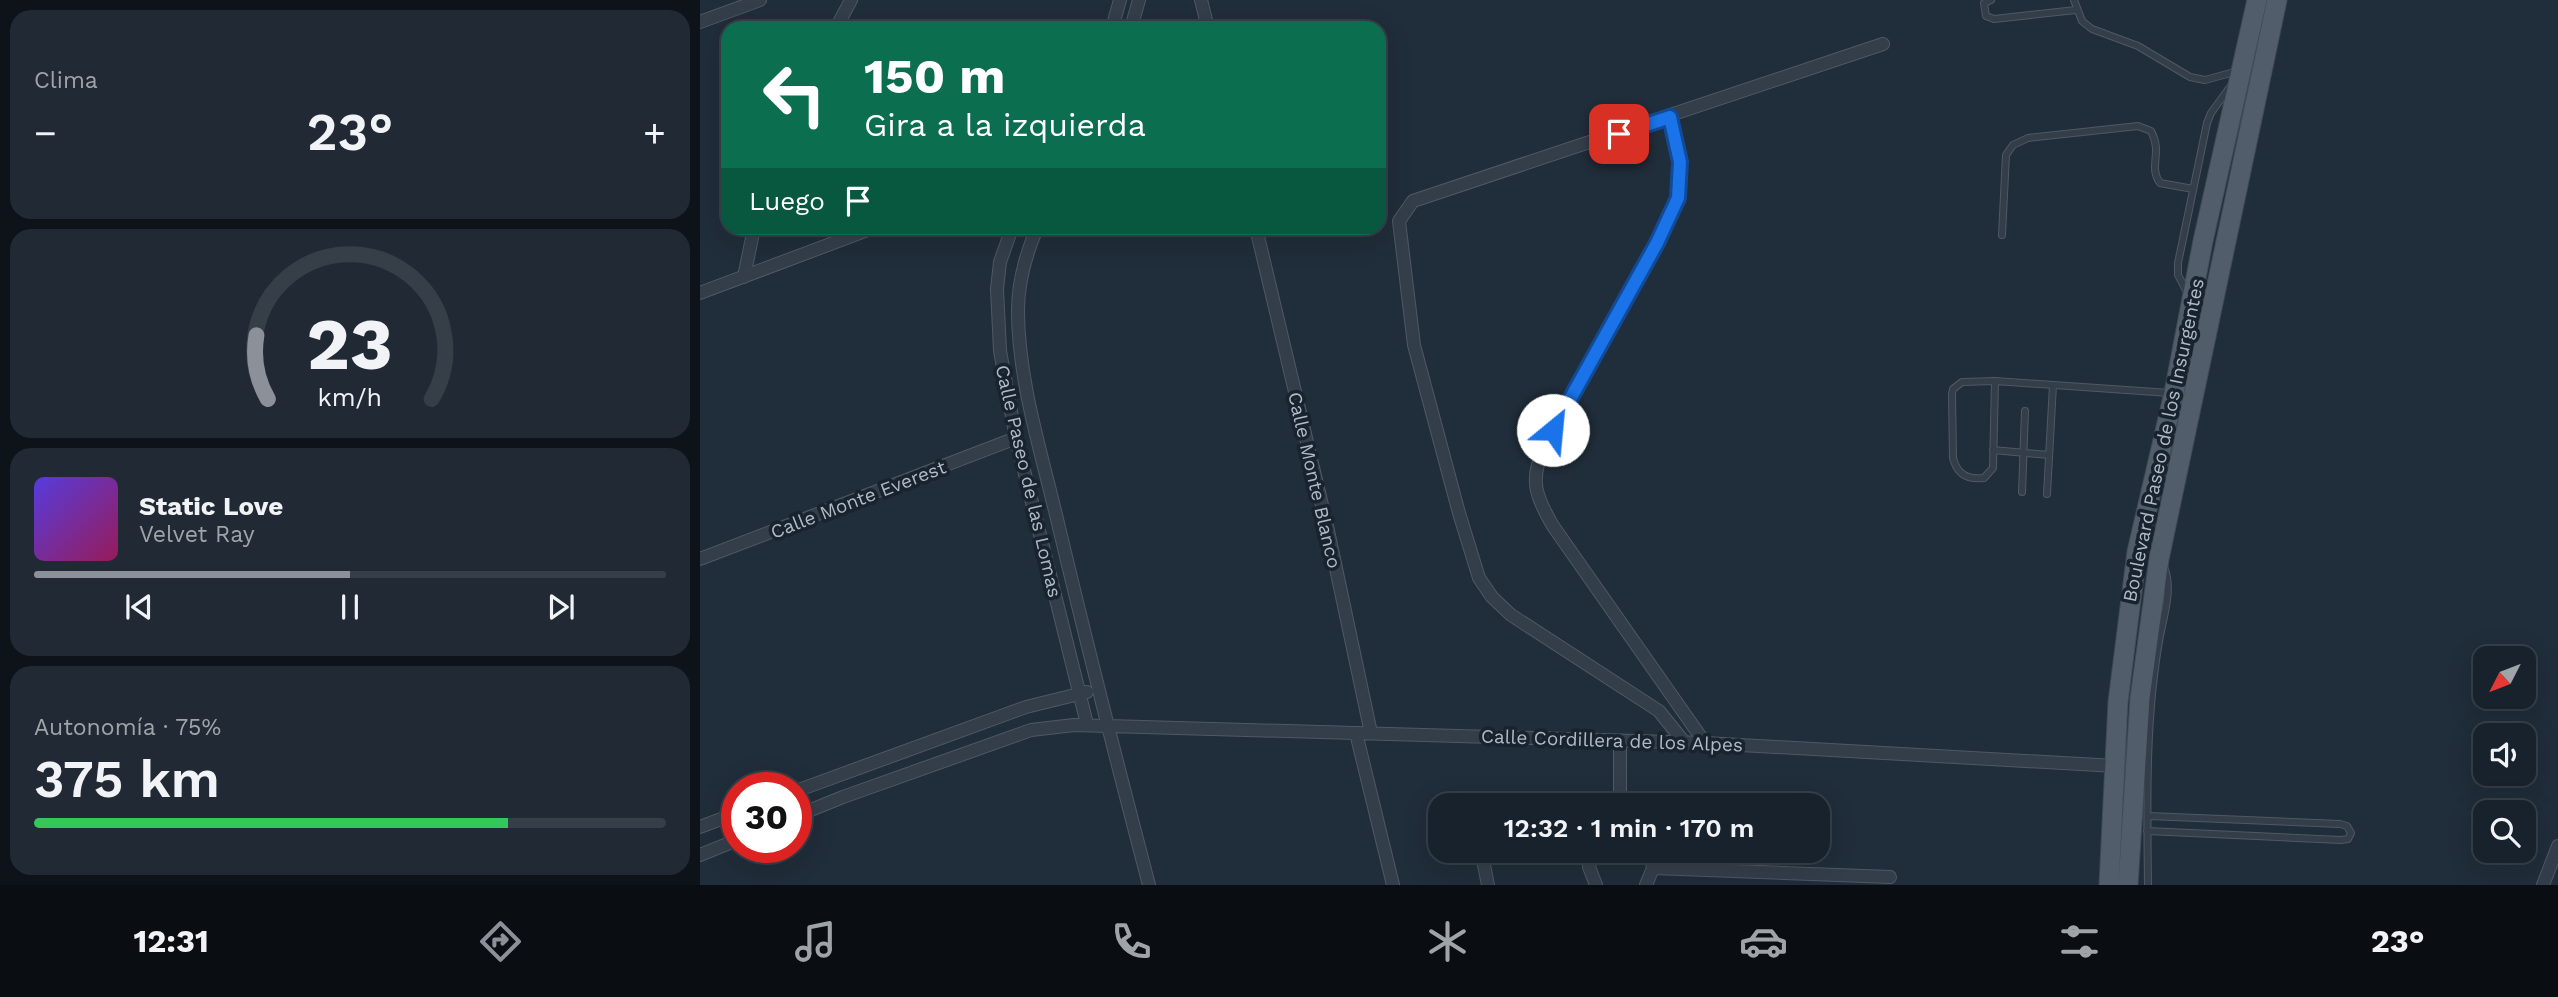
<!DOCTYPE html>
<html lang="es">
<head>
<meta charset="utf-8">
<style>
	body { margin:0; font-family:"Work Sans",sans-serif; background:#212a34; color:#f1f3f6; height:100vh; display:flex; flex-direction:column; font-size:26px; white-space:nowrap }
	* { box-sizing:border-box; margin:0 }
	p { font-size:23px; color:#9fa4a9 }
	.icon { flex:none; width:38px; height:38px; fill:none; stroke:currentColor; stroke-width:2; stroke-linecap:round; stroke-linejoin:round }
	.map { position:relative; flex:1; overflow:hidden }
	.side { display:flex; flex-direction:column; gap:10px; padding:10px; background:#0d1318; width:700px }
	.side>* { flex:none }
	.guide { position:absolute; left:21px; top:21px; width:665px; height:214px; border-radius:21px; box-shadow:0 7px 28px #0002,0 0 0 2px #363f48; background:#0b6e4f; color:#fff; overflow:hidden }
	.needle { width:46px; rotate:228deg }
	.buttons { position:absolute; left:1773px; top:646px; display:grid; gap:14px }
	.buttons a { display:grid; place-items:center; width:63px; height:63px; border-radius:14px; background:#18222c; box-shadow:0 7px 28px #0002,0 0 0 2px #363f48; font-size:35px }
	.speed { position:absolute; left:21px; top:772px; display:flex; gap:14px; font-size:35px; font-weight:700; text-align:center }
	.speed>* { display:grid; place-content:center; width:91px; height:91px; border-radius:50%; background:#18222c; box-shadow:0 7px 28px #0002,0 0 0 2px #363f48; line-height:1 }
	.speed .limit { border:10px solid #d22; background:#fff; color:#111 }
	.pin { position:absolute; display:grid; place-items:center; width:60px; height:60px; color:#fff; margin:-30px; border-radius:14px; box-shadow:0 4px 10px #0006 }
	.me { position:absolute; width:77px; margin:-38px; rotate:28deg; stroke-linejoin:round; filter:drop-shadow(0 0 5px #0008) }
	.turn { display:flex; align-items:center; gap:24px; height:147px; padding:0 28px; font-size:32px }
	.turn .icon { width:91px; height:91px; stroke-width:2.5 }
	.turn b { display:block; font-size:49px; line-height:60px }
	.then { display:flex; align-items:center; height:66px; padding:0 28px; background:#0003; gap:14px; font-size:26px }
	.big { font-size:52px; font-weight:600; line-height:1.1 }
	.side .tile { flex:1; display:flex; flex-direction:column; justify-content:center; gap:10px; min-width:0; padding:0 24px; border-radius:21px; background:#212a34 }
	.side .dial { align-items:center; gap:0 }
	.dial svg { height:182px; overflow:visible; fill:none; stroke:#363f48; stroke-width:7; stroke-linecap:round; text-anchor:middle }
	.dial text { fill:#f1f3f6; stroke:none }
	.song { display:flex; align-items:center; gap:21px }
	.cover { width:84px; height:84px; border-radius:10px; background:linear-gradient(135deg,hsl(250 70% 55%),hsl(330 70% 35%)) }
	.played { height:7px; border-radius:4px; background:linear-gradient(90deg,#8c9099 50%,#363f48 50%) }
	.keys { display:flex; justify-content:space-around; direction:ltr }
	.heat { display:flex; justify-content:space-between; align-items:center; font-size:38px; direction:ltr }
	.charge { height:10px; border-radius:5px; background:linear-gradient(90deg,#34c759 75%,#363f48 0) }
	.trip { position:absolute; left:728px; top:793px; width:402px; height:70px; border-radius:21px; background:#18222c; box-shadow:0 7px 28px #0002,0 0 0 2px #363f48; font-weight:600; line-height:70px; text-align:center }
	.dock { display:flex; height:112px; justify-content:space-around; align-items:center; background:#0a0e12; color:#9fa4a9 }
	.dock .icon { width:49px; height:49px }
	.dock .selected { color:#8c9099 }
	.dock b { font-size:32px; color:#f1f3f6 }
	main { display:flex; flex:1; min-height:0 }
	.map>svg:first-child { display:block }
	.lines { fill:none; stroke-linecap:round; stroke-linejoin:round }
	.service-casing { stroke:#4f5965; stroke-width:8 }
	.minor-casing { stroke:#4f5965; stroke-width:14 }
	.primary-casing { stroke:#404a57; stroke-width:21 }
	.service { stroke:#343e4b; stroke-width:6 }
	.minor { stroke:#343e4b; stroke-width:12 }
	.primary { stroke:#525d6b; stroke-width:19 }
	.route-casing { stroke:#114b97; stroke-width:18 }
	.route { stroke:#1a73e8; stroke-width:12 }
	.labels { text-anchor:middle; stroke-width:7; stroke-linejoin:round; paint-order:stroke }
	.street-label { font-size:19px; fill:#afb9c7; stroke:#19232f }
</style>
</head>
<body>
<main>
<section class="side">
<div class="tile"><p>Clima</p>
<div class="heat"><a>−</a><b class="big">23°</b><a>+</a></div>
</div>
<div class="tile dial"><svg viewBox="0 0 100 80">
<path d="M14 69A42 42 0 1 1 86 69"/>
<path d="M14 69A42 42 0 0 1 9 41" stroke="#8c9099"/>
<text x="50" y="56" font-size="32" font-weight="700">23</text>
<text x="50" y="72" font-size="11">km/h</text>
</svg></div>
<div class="tile">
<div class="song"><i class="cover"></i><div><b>Static Love</b><p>Velvet Ray</p></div></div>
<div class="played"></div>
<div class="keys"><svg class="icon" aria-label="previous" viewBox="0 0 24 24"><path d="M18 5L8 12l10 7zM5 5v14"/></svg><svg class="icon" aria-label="pause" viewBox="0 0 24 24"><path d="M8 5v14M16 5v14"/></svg><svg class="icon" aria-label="next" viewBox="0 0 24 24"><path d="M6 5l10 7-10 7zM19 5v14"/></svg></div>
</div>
<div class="tile"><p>Autonomía · 75%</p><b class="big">375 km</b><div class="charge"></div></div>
</section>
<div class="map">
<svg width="1858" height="885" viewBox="0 0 1858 885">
	<rect width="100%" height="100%" fill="#202d3a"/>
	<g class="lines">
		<g class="service-casing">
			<path id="service" d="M 1291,0 L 1284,3 L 1286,16 L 1294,19 L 1376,10
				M 1374,0 L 1382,21 L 1392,29 L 1438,46 L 1490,77 L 1505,80 L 1538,71
				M 1302,235 L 1306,155 L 1313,145 L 1328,138 L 1438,126 L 1451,131 C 1463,153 1448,166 1460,183 L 1493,189
				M 1488,294 L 1478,275 L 1478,263 L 1507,123 L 1511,113 L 1530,87
				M 1295,381 L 1293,468 L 1284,478 C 1267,480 1257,474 1253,458 L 1252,394 L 1253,389 L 1262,382 L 1295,381 L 1470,393
				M 1293,450 L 1349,455
				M 1322,492 L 1325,411
				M 1347,494 L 1353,385
				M 1447,831 L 1641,840 L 1648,839 L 1651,833 L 1647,826 L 1640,824 L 1449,816
				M 1448,885 C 1447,802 1445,718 1460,636 C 1464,615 1473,588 1464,567"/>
		</g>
		<g class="minor-casing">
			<path id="minor" d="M 501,0 L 508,28
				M 0,22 L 60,0
				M 136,28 L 151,0
				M 412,28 L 420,0
				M 431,28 L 439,0
				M 970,117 L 980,162 L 978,199 L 957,243 L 844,448 C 829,480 836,497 853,526 L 1005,743
				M 312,228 L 300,262 L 297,289 L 300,351 L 316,438 L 387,724
				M 337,228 C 326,254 318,281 318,310 C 318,380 341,451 357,519 C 386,641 417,763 449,885
				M 556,228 L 627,526 L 671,733
				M 44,277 L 54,228
				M 0,293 L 173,228
				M 0,559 L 316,438
				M 656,733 L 693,885
				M 984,742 L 959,711 L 811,615 L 792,597 L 779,578 L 759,513 L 714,345 L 699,221 L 713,201 L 1183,44
				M 96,791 L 326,707 L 387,692
				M 920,805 L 920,741
				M 96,816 L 143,797 L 331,730 L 374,725 L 1005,743 L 1416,766
				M 0,827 L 37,813
				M 781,850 L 788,885
				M 893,850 L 889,867 L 896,885
				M 0,855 L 37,840
				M 953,868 L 1190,877
				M 946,885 L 953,868 L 950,850
				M 1843,885 L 1858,846"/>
		</g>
		<g class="primary-casing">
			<path id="primary" d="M 1409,885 L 1418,702 L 1437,552 L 1474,393 L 1503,241 L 1557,0
				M 1428,885 L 1440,698 L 1459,559 L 1577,0"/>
		</g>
		<use href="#service" class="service"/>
		<use href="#minor" class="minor"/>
		<use href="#primary" class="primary"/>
	</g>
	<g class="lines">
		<g class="route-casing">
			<path id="route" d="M 853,430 L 957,243 L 978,198 L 980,162 L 970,117 L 919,134"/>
		</g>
		<use href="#route" class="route"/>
	</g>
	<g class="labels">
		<g class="street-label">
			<text transform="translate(1463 440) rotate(-78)" y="7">Boulevard Paseo de los Insurgentes</text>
			<text transform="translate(615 480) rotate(77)" y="7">Calle Monte Blanco</text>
			<text transform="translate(329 481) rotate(77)" y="7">Calle Paseo de las Lomas</text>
			<text transform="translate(158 499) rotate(-21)" y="7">Calle Monte Everest</text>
			<text transform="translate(912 740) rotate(2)" y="7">Calle Cordillera de los Alpes</text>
		</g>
	</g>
</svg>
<div class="buttons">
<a><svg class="needle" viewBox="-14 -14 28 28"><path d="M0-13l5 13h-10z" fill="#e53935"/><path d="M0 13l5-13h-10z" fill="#9fa4a9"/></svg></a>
<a><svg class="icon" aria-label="sound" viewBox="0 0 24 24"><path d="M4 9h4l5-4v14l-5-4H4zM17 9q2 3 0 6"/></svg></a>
<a><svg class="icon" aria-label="search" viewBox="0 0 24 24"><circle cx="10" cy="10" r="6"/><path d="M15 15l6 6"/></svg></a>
</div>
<div class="speed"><div class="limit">30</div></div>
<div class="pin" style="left:919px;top:134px;background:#d93025"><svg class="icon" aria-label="arrive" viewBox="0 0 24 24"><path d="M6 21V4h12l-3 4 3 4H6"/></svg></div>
<svg class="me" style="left:853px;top:430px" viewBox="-20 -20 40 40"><circle r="19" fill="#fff"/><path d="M0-13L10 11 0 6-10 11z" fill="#1a73e8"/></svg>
<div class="trip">12:32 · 1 min · 170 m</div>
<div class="guide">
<div class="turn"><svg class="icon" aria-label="left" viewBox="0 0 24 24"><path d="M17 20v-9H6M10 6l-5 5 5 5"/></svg><div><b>150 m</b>Gira a la izquierda</div></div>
<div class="then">Luego<svg class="icon" aria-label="arrive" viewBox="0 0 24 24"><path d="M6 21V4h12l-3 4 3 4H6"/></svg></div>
</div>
</div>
</main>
<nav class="dock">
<b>12:31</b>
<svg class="icon selected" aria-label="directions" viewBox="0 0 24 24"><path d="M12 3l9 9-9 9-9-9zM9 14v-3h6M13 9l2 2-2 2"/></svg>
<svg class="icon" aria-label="music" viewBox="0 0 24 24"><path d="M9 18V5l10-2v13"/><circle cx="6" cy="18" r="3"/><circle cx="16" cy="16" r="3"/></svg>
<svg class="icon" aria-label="phone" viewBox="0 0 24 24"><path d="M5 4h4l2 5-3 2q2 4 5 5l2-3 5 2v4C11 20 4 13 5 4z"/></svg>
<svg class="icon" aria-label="climate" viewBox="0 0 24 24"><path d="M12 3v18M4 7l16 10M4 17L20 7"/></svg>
<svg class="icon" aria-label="car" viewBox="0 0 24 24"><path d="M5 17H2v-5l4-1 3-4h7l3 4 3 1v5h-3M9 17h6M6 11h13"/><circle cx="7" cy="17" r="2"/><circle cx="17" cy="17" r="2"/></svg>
<svg class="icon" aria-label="filters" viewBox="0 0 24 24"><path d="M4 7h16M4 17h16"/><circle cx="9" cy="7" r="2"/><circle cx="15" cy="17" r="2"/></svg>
<b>23°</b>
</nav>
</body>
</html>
